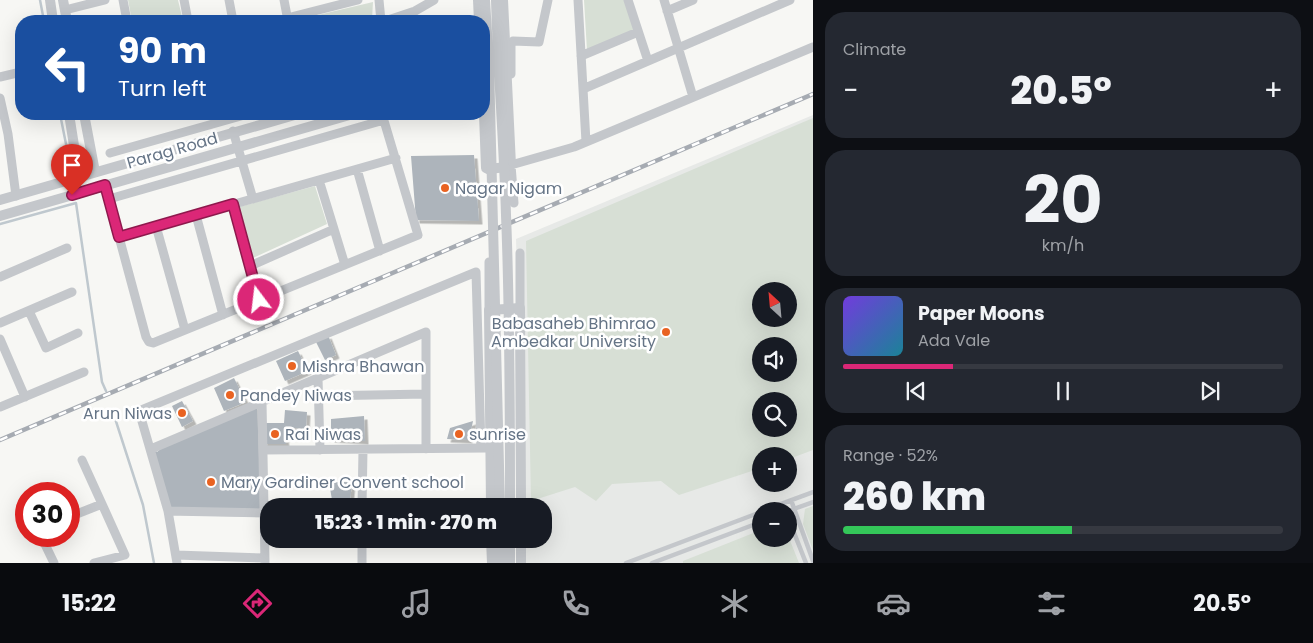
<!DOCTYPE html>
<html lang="en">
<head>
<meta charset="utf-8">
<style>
	body { margin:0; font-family:Poppins,sans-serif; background:#242831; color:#f1f3f6; height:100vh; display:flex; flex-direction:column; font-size:19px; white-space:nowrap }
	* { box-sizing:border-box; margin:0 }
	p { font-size:16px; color:#9ea1a6 }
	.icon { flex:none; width:28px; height:28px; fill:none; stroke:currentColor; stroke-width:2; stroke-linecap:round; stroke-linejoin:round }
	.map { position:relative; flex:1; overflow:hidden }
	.panel { display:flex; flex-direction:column; gap:12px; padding:12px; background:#0d0f14; width:500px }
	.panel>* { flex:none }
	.banner { position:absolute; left:15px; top:15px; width:475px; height:105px; border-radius:20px; box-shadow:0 5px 20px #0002; background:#1a4fa0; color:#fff; overflow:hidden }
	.needle { width:32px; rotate:334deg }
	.controls { position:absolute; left:752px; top:282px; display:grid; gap:10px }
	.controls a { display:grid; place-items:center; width:45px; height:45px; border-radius:50%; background:#171b24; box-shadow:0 5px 20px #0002; font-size:25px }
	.speed { position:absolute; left:15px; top:482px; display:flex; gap:10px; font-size:25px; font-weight:700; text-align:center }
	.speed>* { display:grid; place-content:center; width:65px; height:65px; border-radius:50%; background:#171b24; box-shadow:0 5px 20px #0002; line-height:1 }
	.speed .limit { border:8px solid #d22; background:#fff; color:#111 }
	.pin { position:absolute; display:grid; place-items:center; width:42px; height:42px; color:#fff; margin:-51px -21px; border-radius:50% 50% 50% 0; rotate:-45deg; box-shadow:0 0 5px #0007 }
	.pin .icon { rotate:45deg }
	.me { position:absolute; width:55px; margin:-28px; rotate:345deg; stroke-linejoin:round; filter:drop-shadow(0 0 4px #0008) }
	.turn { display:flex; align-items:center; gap:18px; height:105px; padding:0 20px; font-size:22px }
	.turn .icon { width:65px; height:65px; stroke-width:2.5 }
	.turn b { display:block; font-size:35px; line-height:42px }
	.big { font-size:38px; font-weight:800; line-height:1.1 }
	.panel .widget { flex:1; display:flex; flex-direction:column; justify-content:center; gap:8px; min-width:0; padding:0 18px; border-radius:20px; background:#242831 }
	.panel .dial { align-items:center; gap:0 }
	.dial b { font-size:65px; line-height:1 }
	.song { display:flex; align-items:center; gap:15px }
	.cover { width:60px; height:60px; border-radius:8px; background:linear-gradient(135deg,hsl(260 70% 55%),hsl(190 70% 35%)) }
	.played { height:5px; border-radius:2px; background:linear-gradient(90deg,#db2777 25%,#363941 25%) }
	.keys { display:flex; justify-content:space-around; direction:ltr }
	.heat { display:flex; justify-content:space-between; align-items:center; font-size:28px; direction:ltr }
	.charge { height:8px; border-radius:4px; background:linear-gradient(90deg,#34c759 52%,#363941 0) }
	.trip { position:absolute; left:260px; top:498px; width:292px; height:50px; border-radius:20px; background:#171b24; box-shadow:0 5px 20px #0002; font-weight:800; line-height:50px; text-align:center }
	.tabs { display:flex; height:80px; justify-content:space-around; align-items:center; background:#090b0e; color:#9ea1a6 }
	.tabs .icon { width:35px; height:35px }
	.tabs .on { color:#db2777 }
	.tabs b { font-size:22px; color:#f1f3f6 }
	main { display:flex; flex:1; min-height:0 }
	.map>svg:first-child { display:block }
	.built { fill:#e7e9e7; fill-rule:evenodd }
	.green { fill:#d7dfd5; fill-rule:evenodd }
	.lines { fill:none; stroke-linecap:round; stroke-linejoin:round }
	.stream { stroke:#bfc8ce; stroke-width:2.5 }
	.building { fill:#adb4bb; filter:url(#shadow) }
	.service { stroke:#c4c7cb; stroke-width:4.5 }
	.minor { stroke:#c4c7cb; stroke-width:9 }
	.tertiary { stroke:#c4c7cb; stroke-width:10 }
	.rail-casing { stroke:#a6abb2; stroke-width:4.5 }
	.rail { stroke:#fff; stroke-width:2.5; stroke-dasharray:8; stroke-linecap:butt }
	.tertiary-bridge { stroke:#c4c7cb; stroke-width:10 }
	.route-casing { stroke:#8e194d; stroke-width:12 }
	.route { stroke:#db2777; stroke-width:9 }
	.poi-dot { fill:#e96322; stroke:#fff; stroke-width:2 }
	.labels { text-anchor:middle; stroke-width:5; stroke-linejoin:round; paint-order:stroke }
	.street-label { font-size:16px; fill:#657486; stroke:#fff }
	.poi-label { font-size:16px; fill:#657486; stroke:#fff; text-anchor:start }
</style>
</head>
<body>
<main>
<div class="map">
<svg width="813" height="563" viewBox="0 0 813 563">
	<defs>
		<filter id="shadow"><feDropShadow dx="3.5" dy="3.5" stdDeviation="0" flood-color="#0004"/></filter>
	</defs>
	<rect width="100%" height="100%" fill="#f7f7f4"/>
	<path class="built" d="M 813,115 L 813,563 L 526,563 L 525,539 L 544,539 L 544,506 L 524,506 L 516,239 ZM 761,291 L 789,291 L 789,319 L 761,319 ZM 761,346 L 789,346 L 789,374 L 761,374 ZM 761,401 L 789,401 L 789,429 L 761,429 ZM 761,456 L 789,456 L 789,484 L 761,484 ZM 761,511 L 789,511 L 789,539 L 761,539 Z"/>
	<path class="green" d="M 128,0 L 178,0 L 183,21 L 132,21 Z
		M 584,0 L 624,0 L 634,30 L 587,51 Z
		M 373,2 L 372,19 L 365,21 L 293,21 Z
		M 813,118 L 813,450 L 789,459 L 789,456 L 761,456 L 761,468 L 679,495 L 661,481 L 612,484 L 596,501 L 575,487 L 531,501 L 526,241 ZM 789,291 L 789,319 L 761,319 L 761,291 ZM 789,346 L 789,374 L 761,374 L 761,346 ZM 789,401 L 789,429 L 761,429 L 761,401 Z
		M 315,186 L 327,224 L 253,258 L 239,207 Z
		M 813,506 L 813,550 L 803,524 L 805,509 Z
		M 761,530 L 761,539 L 789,538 L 799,563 L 683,563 L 683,561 Z"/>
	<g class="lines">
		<path class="stream" d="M 40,0 L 44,21
			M 60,114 L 71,169
			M 0,224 L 76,203 L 102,382 L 106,391
			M 112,409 L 143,505 L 154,563"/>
	</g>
	<path class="building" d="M 474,155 L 479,221 L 416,220 L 411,156 Z
		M 328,335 L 336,355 L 325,360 L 316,342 Z
		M 298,351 L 308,371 L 285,381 L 276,361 Z
		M 234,378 L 246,402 L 224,411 L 214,388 Z
		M 182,401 L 193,421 L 182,427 L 172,406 Z
		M 257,404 L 261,513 L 168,511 L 153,448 L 157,452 L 164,446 Z
		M 285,410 L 307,412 L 306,429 L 284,427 L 286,444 L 263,444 L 266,423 L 284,423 Z
		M 364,416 L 365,441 L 331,439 L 331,419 Z
		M 473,421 L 469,440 L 447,439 L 450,428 Z
		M 329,482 L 352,482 L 350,502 L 332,500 Z"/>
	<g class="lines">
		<path class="service" d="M 791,500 L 813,561
			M 762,511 L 813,492
			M 788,511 L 813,502
			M 789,520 L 806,563
			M 626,563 L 761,512
			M 652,563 L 761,522"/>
		<path class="minor" d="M 123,0 L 127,21
			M 184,0 L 188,21
			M 229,0 L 233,21
			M 284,0 L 288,21
			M 379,0 L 381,21
			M 578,0 L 586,142
			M 628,0 L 648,61
			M 664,0 L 693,97
			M 65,10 L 105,0
			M 667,11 L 693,0
			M 287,18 L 358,0
			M 385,21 L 415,11 L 434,0
			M 581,56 L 638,32
			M 511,74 L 511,43 L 513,41 L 539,42 L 548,0
			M 0,77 L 21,72
			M 583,89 L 790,0
			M 0,98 L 8,134 L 16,196
			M 233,131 L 253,199
			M 110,153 L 248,114
			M 357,169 L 380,251
			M 319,180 L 345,265
			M 105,185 L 146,337 L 149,342 L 153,343 L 418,235 L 382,114
			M 109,199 L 384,120
			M 514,203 L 511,165 L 574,147 L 813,47
			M 233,204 L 259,300
			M 196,215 L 223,315
			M 156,226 L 185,330
			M 119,237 L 396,158
			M 520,253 L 520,308
			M 489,262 L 489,310
			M 250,266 L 334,229
			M 0,277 L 67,248
			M 29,311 L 46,348 L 78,333
			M 0,323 L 72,292
			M 0,339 L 25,397
			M 318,378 L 320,450
			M 319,396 L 426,394
			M 262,402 L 265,563
			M 0,407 L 84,372
			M 151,449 L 426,332 L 426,449
			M 263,450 L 486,448
			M 82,460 L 102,504
			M 362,506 L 363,450
			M 168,511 L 264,513
			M 69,517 L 102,504 L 125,555 L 94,563
			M 41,536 L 54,563
			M 176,555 L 265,558
			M 177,563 L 168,511 L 139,411 L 476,272 L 481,448
			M 362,563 L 362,539"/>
		<path class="tertiary" d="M 50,0 L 53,21
			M 63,0 L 67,21
			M 478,0 L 479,21
			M 69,114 L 79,177
			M 84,114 L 95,172
			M 484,114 L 486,168 L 488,169 L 507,167 L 511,165 L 503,0
			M 0,200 L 298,114
			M 0,216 L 353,114
			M 491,506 L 489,310 L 520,308 L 521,506
			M 491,539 L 492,563
			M 501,539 L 501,563
			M 510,539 L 510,563
			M 521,539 L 521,563"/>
		<g class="rail-casing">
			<path id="rail" d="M 0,440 L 813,94"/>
		</g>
		<use href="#rail" class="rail"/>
		<path class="tertiary-bridge" d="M 485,0 L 489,65 L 500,506
			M 496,0 C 498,72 504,143 506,215 C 510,312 510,409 510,506"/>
	</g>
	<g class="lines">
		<g class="route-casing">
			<path id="route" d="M 72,195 L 105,185 L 119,237 L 233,204 L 259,300"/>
		</g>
		<use href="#route" class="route"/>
	</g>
	<g class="poi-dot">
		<circle cx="445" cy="188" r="5"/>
		<circle cx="666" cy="332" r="5"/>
		<circle cx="292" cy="366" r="5"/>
		<circle cx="230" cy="395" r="5"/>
		<circle cx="182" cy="413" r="5"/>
		<circle cx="275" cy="434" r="5"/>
		<circle cx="459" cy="434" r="5"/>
		<circle cx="211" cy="482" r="5"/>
	</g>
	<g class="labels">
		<g class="street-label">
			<text transform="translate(172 150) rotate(-16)" y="6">Parag Road</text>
		</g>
		<g class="poi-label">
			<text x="455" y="194">Nagar Nigam</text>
			<text x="656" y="329" text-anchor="end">Babasaheb Bhimrao<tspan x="656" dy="18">Ambedkar University</tspan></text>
			<text x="302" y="372">Mishra Bhawan</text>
			<text x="240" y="401">Pandey Niwas</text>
			<text x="172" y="419" text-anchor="end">Arun Niwas</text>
			<text x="285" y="440">Rai Niwas</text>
			<text x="469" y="440">sunrise</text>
			<text x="221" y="488">Mary Gardiner Convent school</text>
		</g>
	</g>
</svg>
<div class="controls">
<a><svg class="needle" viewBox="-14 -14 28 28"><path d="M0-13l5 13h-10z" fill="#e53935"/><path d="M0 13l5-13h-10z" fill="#9ea1a6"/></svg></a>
<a><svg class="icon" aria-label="sound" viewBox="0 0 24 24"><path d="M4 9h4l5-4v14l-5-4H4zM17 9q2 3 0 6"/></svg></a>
<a><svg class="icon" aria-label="search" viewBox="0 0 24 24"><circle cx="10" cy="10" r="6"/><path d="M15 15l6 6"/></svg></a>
<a>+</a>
<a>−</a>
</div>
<div class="speed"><div class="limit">30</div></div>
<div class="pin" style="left:72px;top:195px;background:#d93025"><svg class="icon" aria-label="arrive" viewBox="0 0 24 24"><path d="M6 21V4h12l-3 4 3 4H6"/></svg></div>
<svg class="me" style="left:259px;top:300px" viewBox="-20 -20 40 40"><circle r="17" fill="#db2777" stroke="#fff" stroke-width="3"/><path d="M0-11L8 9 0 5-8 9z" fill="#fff"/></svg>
<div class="trip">15:23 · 1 min · 270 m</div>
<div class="banner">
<div class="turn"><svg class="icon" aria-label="left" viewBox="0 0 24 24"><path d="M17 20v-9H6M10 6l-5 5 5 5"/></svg><div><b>90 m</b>Turn left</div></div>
</div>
</div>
<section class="panel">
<div class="widget"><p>Climate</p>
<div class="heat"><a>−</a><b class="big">20.5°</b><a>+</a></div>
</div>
<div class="widget dial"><b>20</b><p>km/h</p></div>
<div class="widget">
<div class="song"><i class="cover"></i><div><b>Paper Moons</b><p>Ada Vale</p></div></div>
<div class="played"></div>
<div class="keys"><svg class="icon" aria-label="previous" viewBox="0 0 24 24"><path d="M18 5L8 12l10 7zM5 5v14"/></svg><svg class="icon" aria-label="pause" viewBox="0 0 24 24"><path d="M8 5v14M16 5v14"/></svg><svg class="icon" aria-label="next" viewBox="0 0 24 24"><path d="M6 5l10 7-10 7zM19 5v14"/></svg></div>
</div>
<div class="widget"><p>Range · 52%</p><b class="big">260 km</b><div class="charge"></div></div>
</section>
</main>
<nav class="tabs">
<b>15:22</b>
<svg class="icon on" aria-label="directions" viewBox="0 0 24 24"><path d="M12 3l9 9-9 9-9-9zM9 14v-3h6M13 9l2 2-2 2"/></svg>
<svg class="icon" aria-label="music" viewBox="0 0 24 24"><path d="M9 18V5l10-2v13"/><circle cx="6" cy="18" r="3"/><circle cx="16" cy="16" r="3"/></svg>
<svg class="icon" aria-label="phone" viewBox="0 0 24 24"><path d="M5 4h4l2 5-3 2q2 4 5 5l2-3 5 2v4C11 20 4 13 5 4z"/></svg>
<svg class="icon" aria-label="climate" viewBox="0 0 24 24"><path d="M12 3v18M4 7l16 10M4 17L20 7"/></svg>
<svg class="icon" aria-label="car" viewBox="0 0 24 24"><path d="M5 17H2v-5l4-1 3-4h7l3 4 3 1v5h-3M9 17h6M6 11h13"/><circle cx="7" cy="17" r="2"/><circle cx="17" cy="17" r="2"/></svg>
<svg class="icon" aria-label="filters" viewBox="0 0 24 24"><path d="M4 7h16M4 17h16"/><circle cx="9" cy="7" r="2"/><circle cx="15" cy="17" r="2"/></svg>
<b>20.5°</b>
</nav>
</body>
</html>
